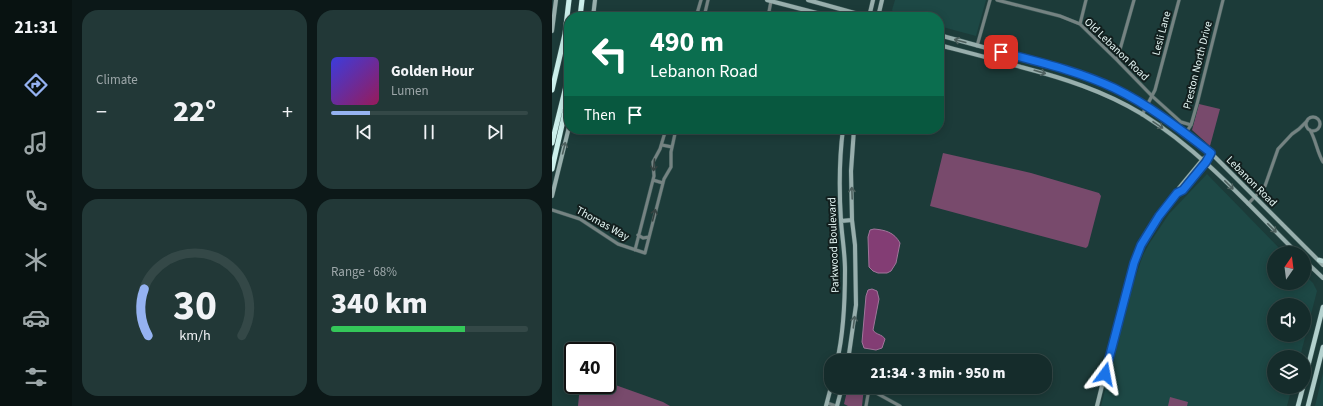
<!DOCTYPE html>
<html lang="en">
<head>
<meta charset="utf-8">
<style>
	body { margin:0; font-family:"Source Sans 3",sans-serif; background:#223837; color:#f1f3f6; height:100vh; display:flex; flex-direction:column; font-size:15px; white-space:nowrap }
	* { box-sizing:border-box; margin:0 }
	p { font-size:13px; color:#9da7a9 }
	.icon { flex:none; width:22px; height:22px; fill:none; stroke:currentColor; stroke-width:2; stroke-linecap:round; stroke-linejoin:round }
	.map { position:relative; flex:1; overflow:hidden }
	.sheet { display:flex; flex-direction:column; gap:10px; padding:10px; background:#0c1818; width:480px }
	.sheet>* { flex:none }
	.top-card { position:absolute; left:12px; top:12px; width:380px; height:122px; border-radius:16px; box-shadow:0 2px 10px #0003,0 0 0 1px #344847; background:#0b6e4f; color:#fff; overflow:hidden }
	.needle { width:26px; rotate:14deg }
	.tools { position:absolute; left:715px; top:246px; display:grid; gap:8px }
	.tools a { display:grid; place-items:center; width:44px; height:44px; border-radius:50%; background:#152c2b; box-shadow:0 2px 10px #0003,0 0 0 1px #344847; font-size:20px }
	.speed { position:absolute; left:12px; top:342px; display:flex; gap:8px; font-size:20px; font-weight:700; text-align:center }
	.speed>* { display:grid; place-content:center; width:52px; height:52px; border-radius:50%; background:#152c2b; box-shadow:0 2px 10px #0003,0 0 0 1px #344847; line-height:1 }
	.speed .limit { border:2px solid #111; border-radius:6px; background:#fff; color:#111 }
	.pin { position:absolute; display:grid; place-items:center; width:34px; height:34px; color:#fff; margin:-17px; border-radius:8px; box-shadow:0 2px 6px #0006 }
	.me { position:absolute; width:44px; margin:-22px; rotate:13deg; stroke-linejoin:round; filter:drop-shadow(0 0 3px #0008) }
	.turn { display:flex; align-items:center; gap:14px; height:84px; padding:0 20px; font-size:18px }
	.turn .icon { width:52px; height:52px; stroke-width:2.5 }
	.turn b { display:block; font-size:28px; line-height:34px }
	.then { display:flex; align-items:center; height:38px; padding:0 20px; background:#0003; gap:8px; font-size:15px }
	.big { font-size:30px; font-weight:800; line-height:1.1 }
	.sheet .card { flex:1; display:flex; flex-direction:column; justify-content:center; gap:6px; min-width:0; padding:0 14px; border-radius:16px; background:#223837 }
	.sheet .dial { align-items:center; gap:0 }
	.dial svg { height:104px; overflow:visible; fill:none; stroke:#344847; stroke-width:7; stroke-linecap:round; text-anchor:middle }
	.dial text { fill:#f1f3f6; stroke:none }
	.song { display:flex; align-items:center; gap:12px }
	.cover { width:48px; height:48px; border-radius:6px; background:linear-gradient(135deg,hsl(240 70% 55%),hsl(330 70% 35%)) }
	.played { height:4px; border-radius:2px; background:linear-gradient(90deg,#95b2f1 20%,#344847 20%) }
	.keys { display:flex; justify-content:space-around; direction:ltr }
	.heat { display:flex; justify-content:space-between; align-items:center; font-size:22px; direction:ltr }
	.charge { height:6px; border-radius:3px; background:linear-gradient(90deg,#34c759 68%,#344847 0) }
	.sheet .tiles { flex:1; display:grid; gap:10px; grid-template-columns:repeat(2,1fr) }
	.trip { position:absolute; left:272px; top:354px; width:228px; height:40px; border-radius:16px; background:#152c2b; box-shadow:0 2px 10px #0003,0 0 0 1px #344847; font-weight:800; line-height:40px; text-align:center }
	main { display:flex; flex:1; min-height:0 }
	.dock { display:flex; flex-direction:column; width:72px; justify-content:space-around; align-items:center; background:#081211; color:#9da7a9 }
	.dock .icon { width:28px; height:28px }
	.dock .selected { color:#95b2f1 }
	.dock b { font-size:18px; color:#f1f3f6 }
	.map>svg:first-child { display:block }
	.built { fill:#1d4845; fill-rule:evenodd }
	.green { fill:#784a6c }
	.water { fill:#833d74; stroke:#a1759b }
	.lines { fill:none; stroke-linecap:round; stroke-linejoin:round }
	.street-casing { stroke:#3c5957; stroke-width:4 }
	.secondary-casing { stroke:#3c5957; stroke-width:5 }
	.primary-casing { stroke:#3c5957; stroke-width:5.5 }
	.highway-casing { stroke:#3c5957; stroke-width:6 }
	.street { stroke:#758382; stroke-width:3 }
	.secondary { stroke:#98afad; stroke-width:4 }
	.primary { stroke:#b3d1ce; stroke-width:4.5 }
	.highway { stroke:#ccf0ec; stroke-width:5 }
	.oneway { stroke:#4e605e }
	.oneway2 { stroke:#354241 }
	.route-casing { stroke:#114b97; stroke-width:10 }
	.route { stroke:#1a73e8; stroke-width:7 }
	.labels { text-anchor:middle; stroke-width:4; stroke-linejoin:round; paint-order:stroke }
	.street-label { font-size:11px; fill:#e6f8f6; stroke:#121f1e }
</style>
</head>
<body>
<main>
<nav class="dock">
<b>21:31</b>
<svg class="icon selected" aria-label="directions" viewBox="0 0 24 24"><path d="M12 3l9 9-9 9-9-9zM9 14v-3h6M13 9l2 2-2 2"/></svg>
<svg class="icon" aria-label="music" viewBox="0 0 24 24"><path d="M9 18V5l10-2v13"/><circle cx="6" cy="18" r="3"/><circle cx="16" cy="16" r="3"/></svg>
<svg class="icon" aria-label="phone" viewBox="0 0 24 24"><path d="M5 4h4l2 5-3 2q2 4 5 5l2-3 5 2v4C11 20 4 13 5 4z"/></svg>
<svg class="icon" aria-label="climate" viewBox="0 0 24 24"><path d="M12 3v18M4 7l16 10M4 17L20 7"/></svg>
<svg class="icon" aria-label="car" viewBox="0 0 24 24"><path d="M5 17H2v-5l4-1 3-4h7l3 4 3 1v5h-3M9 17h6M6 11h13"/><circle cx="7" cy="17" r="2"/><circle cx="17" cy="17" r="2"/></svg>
<svg class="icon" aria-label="filters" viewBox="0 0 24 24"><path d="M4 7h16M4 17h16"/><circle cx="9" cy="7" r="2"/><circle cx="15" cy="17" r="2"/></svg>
</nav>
<section class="sheet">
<div class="tiles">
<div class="card"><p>Climate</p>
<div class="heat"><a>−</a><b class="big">22°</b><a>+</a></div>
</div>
<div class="card">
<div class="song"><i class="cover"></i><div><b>Golden Hour</b><p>Lumen</p></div></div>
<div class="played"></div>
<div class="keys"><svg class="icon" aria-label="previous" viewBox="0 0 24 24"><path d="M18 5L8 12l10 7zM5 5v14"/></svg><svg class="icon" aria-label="pause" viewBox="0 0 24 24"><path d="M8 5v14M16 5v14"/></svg><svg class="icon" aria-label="next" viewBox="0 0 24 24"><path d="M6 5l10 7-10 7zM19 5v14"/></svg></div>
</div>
<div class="card dial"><svg viewBox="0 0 100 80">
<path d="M14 69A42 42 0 1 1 86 69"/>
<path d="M14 69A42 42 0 0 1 11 33" stroke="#95b2f1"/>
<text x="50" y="56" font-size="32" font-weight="700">30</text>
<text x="50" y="72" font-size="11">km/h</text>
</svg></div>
<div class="card"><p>Range · 68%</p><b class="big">340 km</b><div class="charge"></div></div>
</div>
</section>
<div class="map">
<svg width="771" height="406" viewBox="0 0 771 406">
	<rect width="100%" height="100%" fill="#1c3b39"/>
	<path class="built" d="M 343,0 L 434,0 L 424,36 L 387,26 L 387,17 L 354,17 L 343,14 L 340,10 Z
		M 655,174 L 732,253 L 722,253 L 722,283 L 752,283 L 752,274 L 761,283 L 765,291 L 748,357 L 722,357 L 722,387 L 740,387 L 735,406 L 549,406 L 581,284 L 591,255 L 597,244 L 617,214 ZM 722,305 L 752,305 L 752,335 L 722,335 Z
		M 771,373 L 771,406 L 763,406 Z"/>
	<path class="green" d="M 647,104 L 668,109 L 658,146 L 640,130 Z
		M 391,153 L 479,173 L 547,193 L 549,196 L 536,246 L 534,248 L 378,206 Z
		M 55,382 L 111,402 L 118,406 L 26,406 L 28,385 L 55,385 Z
		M 296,387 L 312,387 L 310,406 L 296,406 L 292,404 Z
		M 618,397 L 636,402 L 635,406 L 616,406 Z"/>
	<path class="water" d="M 322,229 C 333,230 342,232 348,243 L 344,263 L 339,271 L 335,273 L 326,273 L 321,271 L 317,267 L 316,237 L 318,230 Z
		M 320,289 L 325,291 L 327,299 L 321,330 C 324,335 330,334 333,339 L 330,348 L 324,350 L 312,348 L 310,342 L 314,296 L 316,290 Z"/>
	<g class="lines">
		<g class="street-casing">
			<path id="street" d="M 445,0 L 508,16 L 528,24 L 565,60 L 600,96 L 629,122 L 639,125
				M 144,17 L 149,0
				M 152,17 L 156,0
				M 216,17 L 219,1
				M 528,24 L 534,0
				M 425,46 L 438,0
				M 565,60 L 582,0
				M 590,115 L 603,90 L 627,0
				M754 124a7 7 0 1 1 14 0a7 7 0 1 1-14 0Z
				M 758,130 C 764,140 765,152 771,162
				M 633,134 L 639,125 L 645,104 L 671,0
				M 110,145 L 120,147
				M 101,180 L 111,183
				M 696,204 L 713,186 L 726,149 L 740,134 L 747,129 L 755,121
				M 0,210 L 28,219 L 66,244 L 93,253 L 112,179 L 119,167 L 119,152 L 124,129
				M 86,235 L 91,238 L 97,237
				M 83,250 L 102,176 L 101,162 L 108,149 L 114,129
				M 275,403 L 284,406
				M 314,406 L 317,389 L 348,406"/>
		</g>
		<g class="secondary-casing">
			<path id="secondary" d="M 215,0 L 280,17
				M 256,0 L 317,17
				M 41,17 L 43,0
				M 317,17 L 321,0
				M 326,17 L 330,0
				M 0,31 L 4,0
				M 387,35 L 493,64 L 529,75 L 563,89 L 595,106 L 659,153 L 771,265
				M 387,45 C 414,52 442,59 469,67 C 511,78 552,91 590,114 C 649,151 696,204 745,253
				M 627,192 L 627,188 L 651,159 L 658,154
				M 0,196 L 17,127
				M 289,221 L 300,220
				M 752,260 L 771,278
				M 285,361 C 292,332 293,300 293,270 C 293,253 290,237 289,221 C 287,190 287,160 291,129
				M 296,361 L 304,305 L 303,245 L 300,220 L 299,171 L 302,129
				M 274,406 L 279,387
				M 285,406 L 290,387
				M 545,406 L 569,309 L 585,254 L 598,229 L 607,216 L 625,193 L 631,190 L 654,162 L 659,153"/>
		</g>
		<g class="primary-casing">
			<path id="primary" d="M 767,260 L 771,261
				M 752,382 L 771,307
				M 746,406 L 751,387
				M 756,406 L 771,347"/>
		</g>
		<g class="highway-casing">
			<path id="highway" d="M 28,17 L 30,0
				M 0,90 L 13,34 L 17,0
				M 0,143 L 17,74
				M 0,169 L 17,94"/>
		</g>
		<use href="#street" class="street"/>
		<use href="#secondary" class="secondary"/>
		<use href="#primary" class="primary"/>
		<use href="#highway" class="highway"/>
	</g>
	<defs><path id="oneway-shaft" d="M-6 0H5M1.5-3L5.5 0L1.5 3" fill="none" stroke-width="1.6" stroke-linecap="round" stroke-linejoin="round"/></defs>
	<g class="oneway">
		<use href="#oneway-shaft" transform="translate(408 41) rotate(-165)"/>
		<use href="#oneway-shaft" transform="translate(488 72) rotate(16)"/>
		<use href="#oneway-shaft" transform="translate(606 125) rotate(34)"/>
		<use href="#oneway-shaft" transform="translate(12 148) rotate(-76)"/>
		<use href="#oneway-shaft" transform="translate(677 185) rotate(45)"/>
		<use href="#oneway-shaft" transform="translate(300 193) rotate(-92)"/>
		<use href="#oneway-shaft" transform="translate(720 228) rotate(45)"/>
		<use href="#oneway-shaft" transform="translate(302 322) rotate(-83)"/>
	</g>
	<g class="oneway2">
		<use href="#oneway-shaft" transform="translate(102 165) rotate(95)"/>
		<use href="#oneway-shaft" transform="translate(102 215) rotate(-76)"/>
	</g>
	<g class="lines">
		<g class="route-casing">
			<path id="route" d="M 449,52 C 487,62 526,71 562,88 C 597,105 628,129 659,153 L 654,162 L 631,190 L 625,193 L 607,216 L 589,245 L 582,263 L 553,374"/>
		</g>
		<use href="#route" class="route"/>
	</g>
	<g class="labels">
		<g class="street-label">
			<text transform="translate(609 33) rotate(-75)" y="4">Lesli Lane</text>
			<text transform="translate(565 49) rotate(44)" y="4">Old Lebanon Road</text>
			<text transform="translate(645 65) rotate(-76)" y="4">Preston North Drive</text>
			<text transform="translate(700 181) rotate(45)" y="4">Lebanon Road</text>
			<text transform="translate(51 223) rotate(29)" y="4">Thomas Way</text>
			<text transform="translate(281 245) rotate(-92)" y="4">Parkwood Boulevard</text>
		</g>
	</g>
</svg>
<div class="tools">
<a><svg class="needle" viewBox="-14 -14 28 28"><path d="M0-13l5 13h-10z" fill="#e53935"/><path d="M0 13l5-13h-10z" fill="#9da7a9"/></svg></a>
<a><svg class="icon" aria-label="sound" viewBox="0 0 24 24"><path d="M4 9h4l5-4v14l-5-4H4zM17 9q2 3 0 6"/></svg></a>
<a><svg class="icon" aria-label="layers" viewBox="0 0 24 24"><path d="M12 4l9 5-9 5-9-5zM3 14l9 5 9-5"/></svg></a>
</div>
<div class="speed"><div class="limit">40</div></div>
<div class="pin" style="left:449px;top:52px;background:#d93025"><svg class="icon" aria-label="arrive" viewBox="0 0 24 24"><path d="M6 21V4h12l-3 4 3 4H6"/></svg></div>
<svg class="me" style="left:553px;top:374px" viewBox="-20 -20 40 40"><path d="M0-17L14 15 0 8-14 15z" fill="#1a73e8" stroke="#fff" stroke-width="4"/></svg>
<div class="trip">21:34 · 3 min · 950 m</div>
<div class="top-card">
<div class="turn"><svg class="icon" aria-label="left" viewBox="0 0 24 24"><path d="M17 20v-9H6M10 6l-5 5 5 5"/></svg><div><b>490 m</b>Lebanon Road</div></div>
<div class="then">Then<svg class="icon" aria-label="arrive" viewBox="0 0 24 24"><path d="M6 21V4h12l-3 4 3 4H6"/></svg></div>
</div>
</div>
</main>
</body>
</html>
